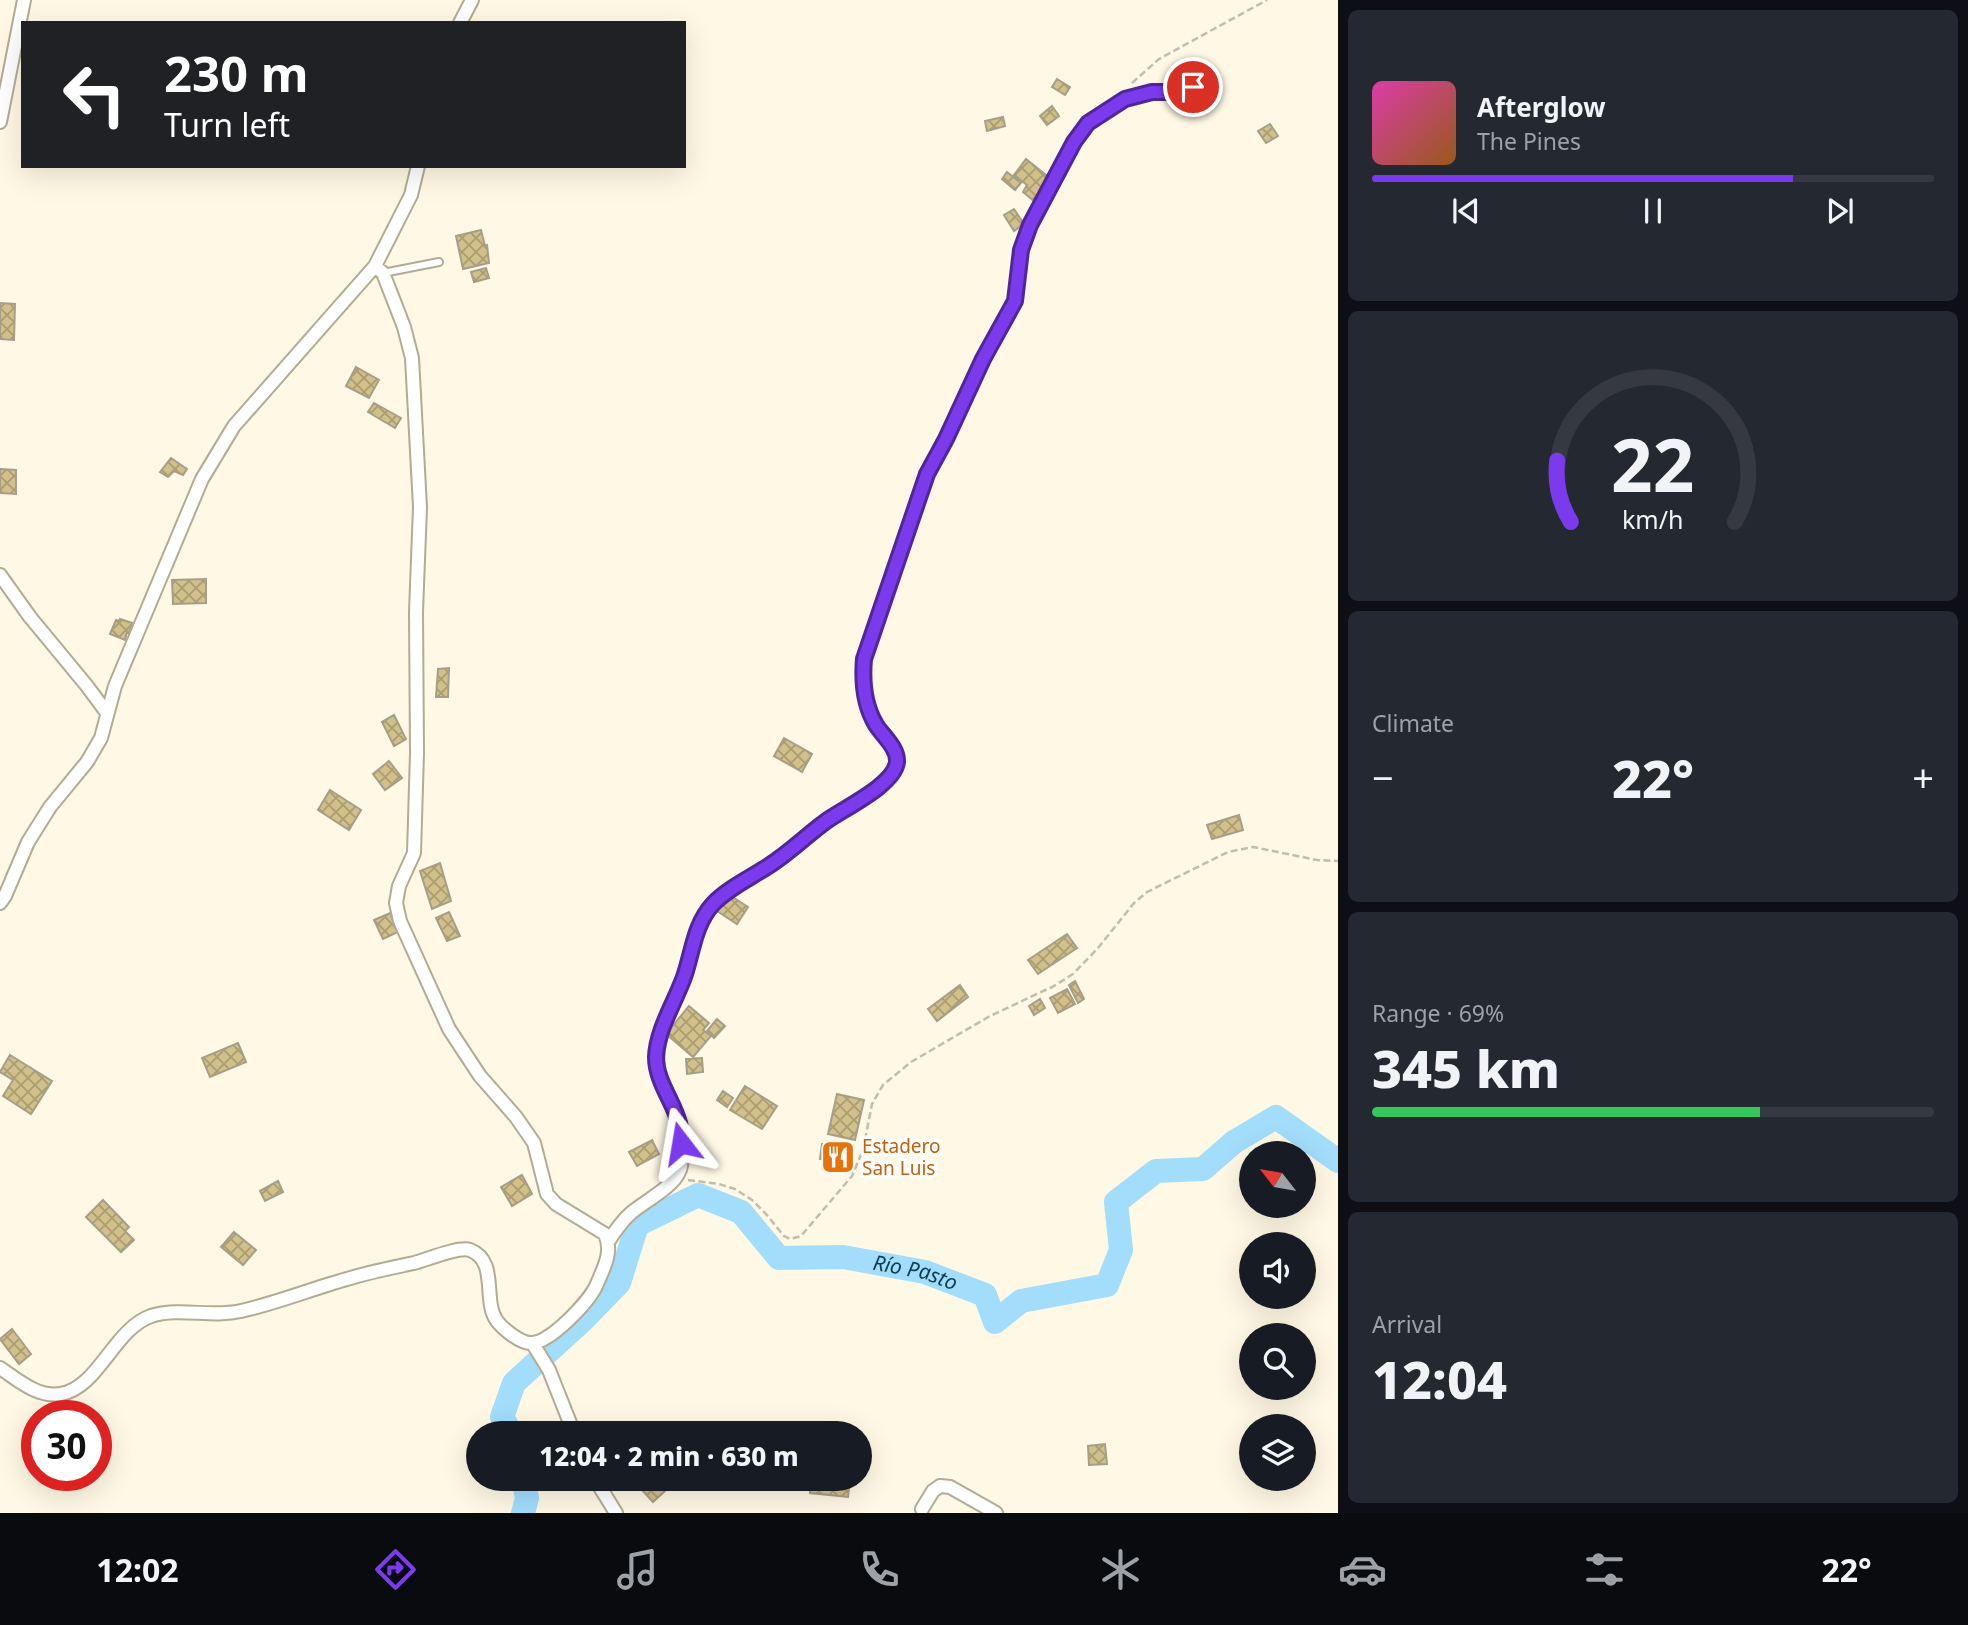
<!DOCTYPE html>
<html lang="en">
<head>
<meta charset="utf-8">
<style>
	body { margin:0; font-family:"Noto Sans",sans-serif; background:#242831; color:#f1f3f6; height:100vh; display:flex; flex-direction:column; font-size:26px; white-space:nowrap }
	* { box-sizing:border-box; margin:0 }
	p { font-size:23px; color:#9ea1a6 }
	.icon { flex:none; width:38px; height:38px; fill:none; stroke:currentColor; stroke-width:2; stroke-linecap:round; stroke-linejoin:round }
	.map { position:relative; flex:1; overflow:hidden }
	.sheet { display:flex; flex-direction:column; gap:10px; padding:10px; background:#0d0f14; width:630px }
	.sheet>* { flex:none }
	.top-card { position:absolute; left:21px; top:21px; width:665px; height:147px; border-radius:0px; box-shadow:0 7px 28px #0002; background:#202124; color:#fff; overflow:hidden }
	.needle { width:46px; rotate:301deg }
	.controls { position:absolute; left:1239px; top:1141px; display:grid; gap:14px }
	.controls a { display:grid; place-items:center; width:77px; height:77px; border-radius:50%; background:#171b24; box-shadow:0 7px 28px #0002; font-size:35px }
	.speed { position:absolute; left:21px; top:1400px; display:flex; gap:14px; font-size:35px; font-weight:700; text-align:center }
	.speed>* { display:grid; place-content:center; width:91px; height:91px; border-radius:50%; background:#171b24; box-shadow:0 7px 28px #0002; line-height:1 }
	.speed .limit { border:10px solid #d22; background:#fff; color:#111 }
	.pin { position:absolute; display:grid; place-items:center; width:60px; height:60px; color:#fff; margin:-30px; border:4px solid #fff; border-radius:50%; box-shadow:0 2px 7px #0007 }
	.me { position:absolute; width:77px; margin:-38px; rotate:346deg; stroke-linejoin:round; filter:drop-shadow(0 0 5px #0008) }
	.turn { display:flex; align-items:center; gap:24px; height:147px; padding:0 28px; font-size:32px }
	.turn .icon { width:91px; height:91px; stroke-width:2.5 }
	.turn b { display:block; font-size:49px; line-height:60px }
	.big { font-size:52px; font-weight:800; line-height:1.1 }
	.sheet .widget { flex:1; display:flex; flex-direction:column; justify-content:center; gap:10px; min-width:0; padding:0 24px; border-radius:10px; background:#242831 }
	.sheet .dial { align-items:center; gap:0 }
	.dial svg { height:182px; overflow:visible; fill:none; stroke:#363941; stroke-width:7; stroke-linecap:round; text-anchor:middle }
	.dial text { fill:#f1f3f6; stroke:none }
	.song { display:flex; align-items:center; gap:21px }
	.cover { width:84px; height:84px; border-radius:10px; background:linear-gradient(135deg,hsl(320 70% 55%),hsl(30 70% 35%)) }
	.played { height:7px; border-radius:4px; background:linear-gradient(90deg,#7c3aed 75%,#363941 75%) }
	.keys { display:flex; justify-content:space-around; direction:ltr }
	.heat { display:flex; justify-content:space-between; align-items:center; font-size:38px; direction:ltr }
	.charge { height:10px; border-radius:5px; background:linear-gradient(90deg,#34c759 69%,#363941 0) }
	.trip { position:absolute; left:466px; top:1421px; width:406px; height:70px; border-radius:35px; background:#171b24; box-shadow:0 7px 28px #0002; font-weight:800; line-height:70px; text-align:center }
	.tab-bar { display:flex; height:112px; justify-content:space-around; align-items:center; background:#090b0e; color:#9ea1a6 }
	.tab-bar .icon { width:49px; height:49px }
	.tab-bar .active { color:#7c3aed }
	.tab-bar b { font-size:32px; color:#f1f3f6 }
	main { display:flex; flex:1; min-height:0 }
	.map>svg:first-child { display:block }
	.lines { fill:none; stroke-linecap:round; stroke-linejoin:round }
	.river { stroke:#a2ddfc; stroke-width:24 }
	.building { fill:url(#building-cross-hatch); stroke:#a69e88; stroke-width:2 }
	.lane-casing { stroke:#b3ab94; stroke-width:10 }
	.street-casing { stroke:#b3ab94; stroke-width:16 }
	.path { stroke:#c2bdac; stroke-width:2.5; stroke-dasharray:7 3.5; stroke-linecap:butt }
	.lane { stroke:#fff; stroke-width:6 }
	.street { stroke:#fff; stroke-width:12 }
	.route-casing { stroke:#51269a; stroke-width:18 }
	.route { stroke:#7c3aed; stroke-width:12 }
	.labels { text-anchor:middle; stroke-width:7; stroke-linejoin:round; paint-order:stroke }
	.food-label { font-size:19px; fill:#c56008; stroke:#fff; text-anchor:start }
	.water-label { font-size:21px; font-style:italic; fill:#0c3e53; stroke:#fff }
</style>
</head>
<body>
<main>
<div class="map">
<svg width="1338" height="1513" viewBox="0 0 1338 1513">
	<defs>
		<pattern id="building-cross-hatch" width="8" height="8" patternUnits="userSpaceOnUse" patternTransform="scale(1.75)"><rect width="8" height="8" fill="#d2c08a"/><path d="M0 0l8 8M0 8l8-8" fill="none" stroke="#ab9d71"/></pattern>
	</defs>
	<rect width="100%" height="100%" fill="#fef8e4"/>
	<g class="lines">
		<g class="river">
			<path id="s1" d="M 511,1433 L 502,1417 L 514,1383 L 582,1321 L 619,1283 L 637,1225 L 698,1195 L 741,1212 L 779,1258 L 843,1257 L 925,1272 L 985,1295 L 995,1322 L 1021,1301 L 1107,1285 L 1121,1250 L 1116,1202 L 1156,1171 L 1203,1169 L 1234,1142 L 1276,1117 L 1338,1161"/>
			<path d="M 523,1479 L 527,1498 L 523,1513"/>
		</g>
	</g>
	<path class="building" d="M 1057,79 L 1070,87 L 1065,95 L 1052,87 Z
		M 1052,106 L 1059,116 L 1047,125 L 1040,116 Z
		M 1003,117 L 1005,126 L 987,131 L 985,121 Z
		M 1270,124 L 1278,136 L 1266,143 L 1258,131 Z
		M 1026,159 L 1051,179 L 1034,201 L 1023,192 L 1027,185 L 1014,175 Z
		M 1007,172 L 1021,183 L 1015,190 L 1002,179 Z
		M 1014,209 L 1024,224 L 1014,231 L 1004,215 Z
		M 481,230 L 485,246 L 487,245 L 489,263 L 463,269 L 456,236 Z
		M 486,268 L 489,278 L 474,282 L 471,272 Z
		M 0,303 L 15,304 L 14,340 L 0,339 Z
		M 356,367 L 379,380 L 369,398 L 346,386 Z
		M 374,403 L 401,418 L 395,428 L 368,412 Z
		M 171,458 L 187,469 L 183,475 L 174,471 L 168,477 L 160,472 Z
		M 0,469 L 16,470 L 16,494 L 0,493 Z
		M 206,579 L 206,603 L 173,604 L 172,580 Z
		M 120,619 L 132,623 L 129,633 L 127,632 L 125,640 L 110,634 L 116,620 L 119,621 Z
		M 449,668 L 448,697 L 436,697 L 438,669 Z
		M 394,715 L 406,739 L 394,746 L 382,722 Z
		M 784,738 L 812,754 L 802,772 L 774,756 Z
		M 389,761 L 402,778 L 385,790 L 373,774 Z
		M 330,790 L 361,810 L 349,830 L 318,810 Z
		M 1239,815 L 1243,830 L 1212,839 L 1207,825 Z
		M 440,863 L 451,901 L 432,909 L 420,871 Z
		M 728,894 L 748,907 L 737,924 L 717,911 Z
		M 449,912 L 460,936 L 447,941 L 436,918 Z
		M 390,913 L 398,932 L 383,939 L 374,920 Z
		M 1067,934 L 1077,948 L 1038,974 L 1028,960 Z
		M 1075,981 L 1084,999 L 1078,1003 L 1069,985 Z
		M 960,985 L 968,997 L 937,1021 L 928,1009 Z
		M 1067,989 L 1075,1004 L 1058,1013 L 1050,998 Z
		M 1040,999 L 1045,1008 L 1034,1015 L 1029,1006 Z
		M 689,1006 L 709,1023 L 703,1030 L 711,1036 L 693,1057 L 666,1034 Z
		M 717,1019 L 725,1026 L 714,1038 L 707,1031 Z
		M 238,1043 L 246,1062 L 210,1077 L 202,1058 Z
		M 10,1055 L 52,1081 L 31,1114 L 3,1096 L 13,1080 L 0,1072 Z
		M 702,1058 L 703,1072 L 687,1074 L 686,1059 Z
		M 745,1086 L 777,1106 L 762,1129 L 730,1110 Z
		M 723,1091 L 733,1098 L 727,1107 L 717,1100 Z
		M 837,1094 L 864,1100 L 855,1140 L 828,1134 Z
		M 652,1140 L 659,1154 L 637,1166 L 629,1152 Z
		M 822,1144 L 852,1148 L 850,1163 L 820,1159 Z
		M 522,1175 L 532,1194 L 512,1206 L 501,1187 Z
		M 278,1181 L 283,1192 L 265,1201 L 260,1191 Z
		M 103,1200 L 129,1227 L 125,1231 L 134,1240 L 121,1252 L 86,1217 Z
		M 234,1232 L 256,1250 L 243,1265 L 221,1247 Z
		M 12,1329 L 31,1354 L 19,1364 L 0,1339 Z
		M 1105,1444 L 1107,1464 L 1089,1465 L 1088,1446 Z
		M 642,1479 L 676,1479 L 677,1480 L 653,1502 L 643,1491 L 649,1486 Z
		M 811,1479 L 850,1479 L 848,1497 L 810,1493 Z"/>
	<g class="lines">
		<g class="lane-casing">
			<path id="lane" d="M 383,273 L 439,262"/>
		</g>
		<g class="street-casing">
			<path id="street" d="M 460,23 L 472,0
				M 0,122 L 24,0
				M 0,575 L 30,617 L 87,686 L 107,713
				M 0,903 L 5,896 L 28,842 L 50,807 L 87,762 L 101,738 L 115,686 L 202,479 L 234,426 L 375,266 L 411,195 L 418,166
				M 608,1242 C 615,1231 622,1221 631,1213 C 644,1202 673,1187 679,1172 C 683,1164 682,1154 681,1146 C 681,1139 682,1131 680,1125 C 675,1107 660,1090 658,1071 C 653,1037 674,1006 684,975 C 690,957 692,937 702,920 C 717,891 754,877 780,859 C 796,847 810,834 826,822 C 843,809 895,785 897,761 C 898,748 882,736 876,725 C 864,704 862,682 864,659 L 927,474 L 946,439 L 983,359 L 1015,301 L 1021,250 L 1030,225 L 1074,142 L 1088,123 L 1125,99 L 1152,92 L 1173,92 L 1193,87
				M 533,1344 L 549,1370 L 574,1433
				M 0,1368 C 18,1380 38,1398 61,1394 C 98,1388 114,1329 151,1316 C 180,1307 211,1318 241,1311 C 277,1303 311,1289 347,1279 C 369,1272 391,1268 414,1263 C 426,1260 459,1246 470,1250 C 499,1261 482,1301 497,1321 C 503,1329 521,1344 532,1343 C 551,1342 590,1301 597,1284 C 604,1267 613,1252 605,1234 L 556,1204 L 547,1194 L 534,1143 L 516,1117 L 480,1076 L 449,1029 L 400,921 L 396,903 L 399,886 L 414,853 L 417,753 L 416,612 L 420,507 L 412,358 L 404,327 L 383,273 L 375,266
				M 595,1479 L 616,1513
				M 922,1509 L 933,1491 L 940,1486 L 950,1487 L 996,1513"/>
		</g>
		<path class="path" d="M 1132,83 L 1159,59 L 1267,0
			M 688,1180 L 719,1184 L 735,1189 L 752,1200 L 766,1214 L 784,1236 L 790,1239 L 801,1236 L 852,1176 L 863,1150 L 872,1104 L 883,1085 L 911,1062 L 990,1016 L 1054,986 L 1073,974 L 1098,948 L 1134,903 L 1147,892 L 1228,852 L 1253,847 L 1317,860 L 1338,861"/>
		<use href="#lane" class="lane"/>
		<use href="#street" class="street"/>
	</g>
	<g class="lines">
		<g class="route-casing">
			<path id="route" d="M 681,1143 C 681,1138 681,1132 680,1127 C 675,1102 656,1083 656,1057 C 657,1030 675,1002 684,977 C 693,951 694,925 713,904 C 728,888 752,877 770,865 C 790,852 806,836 825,822 C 842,809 894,786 897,762 C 898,748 883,736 876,725 C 864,705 862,682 864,659 L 927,474 L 946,439 L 983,359 L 1015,301 L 1021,250 L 1030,225 L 1074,142 L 1088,123 L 1125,99 L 1152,92 L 1173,92 L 1193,87"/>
		</g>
		<use href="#route" class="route"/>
	</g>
	<defs>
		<g id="restaurant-square" transform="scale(1.75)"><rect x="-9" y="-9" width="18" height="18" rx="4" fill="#e8710a" stroke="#fff"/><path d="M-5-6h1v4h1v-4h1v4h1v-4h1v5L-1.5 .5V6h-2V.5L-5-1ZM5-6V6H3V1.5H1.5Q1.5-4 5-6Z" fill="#fff"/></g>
	</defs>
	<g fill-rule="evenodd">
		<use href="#restaurant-square" x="838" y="1157"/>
	</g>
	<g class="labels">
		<g class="food-label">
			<text x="862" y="1153">Estadero<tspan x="862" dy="22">San Luis</tspan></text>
		</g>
		<g class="water-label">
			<text dy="7" stroke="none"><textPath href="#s1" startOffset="572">Río Pasto</textPath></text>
		</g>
	</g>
</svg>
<div class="controls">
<a><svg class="needle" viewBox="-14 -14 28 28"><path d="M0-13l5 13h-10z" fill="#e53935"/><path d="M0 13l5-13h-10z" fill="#9ea1a6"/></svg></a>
<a><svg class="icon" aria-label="sound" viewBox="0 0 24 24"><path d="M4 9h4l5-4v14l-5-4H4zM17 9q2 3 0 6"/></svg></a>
<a><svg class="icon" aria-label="search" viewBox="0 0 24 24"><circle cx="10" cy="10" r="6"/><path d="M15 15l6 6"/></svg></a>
<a><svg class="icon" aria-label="layers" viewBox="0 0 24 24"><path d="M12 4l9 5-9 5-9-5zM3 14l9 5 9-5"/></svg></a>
</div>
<div class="speed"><div class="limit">30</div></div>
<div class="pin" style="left:1193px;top:87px;background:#d93025"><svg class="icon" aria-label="arrive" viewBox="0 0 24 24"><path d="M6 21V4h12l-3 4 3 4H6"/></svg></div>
<svg class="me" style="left:681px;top:1143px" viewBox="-20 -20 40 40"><path d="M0-17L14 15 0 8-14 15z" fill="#7c3aed" stroke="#fff" stroke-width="4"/></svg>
<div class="trip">12:04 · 2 min · 630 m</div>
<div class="top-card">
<div class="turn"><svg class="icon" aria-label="left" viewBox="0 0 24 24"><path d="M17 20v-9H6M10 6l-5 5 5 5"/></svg><div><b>230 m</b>Turn left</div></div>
</div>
</div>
<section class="sheet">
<div class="widget">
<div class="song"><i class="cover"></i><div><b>Afterglow</b><p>The Pines</p></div></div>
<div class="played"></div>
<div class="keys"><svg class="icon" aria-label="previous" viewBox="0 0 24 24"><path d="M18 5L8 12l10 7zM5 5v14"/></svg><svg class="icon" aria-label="pause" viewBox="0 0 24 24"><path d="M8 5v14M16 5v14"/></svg><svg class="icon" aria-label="next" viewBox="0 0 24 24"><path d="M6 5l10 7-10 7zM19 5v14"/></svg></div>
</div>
<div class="widget dial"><svg viewBox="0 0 100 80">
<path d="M14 69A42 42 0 1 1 86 69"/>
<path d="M14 69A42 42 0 0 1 8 42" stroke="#7c3aed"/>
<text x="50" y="56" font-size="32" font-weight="700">22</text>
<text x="50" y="72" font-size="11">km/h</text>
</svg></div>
<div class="widget"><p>Climate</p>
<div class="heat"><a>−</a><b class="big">22°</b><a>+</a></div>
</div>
<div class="widget"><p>Range · 69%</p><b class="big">345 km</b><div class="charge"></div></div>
<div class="widget"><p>Arrival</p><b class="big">12:04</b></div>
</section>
</main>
<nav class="tab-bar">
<b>12:02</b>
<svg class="icon active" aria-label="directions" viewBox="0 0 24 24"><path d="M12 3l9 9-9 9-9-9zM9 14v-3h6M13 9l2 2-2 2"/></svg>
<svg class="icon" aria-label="music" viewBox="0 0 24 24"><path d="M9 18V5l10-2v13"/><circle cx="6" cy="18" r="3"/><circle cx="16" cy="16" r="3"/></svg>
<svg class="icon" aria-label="phone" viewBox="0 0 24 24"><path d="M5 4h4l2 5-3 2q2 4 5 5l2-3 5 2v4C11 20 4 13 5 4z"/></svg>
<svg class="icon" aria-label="climate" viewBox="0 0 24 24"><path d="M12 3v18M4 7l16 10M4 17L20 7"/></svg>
<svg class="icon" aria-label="car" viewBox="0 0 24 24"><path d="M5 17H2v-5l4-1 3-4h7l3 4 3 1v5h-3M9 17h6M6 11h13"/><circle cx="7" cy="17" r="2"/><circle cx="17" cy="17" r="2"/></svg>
<svg class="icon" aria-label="filters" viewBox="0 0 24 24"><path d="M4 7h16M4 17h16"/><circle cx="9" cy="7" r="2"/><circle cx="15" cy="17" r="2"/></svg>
<b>22°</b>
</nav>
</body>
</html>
